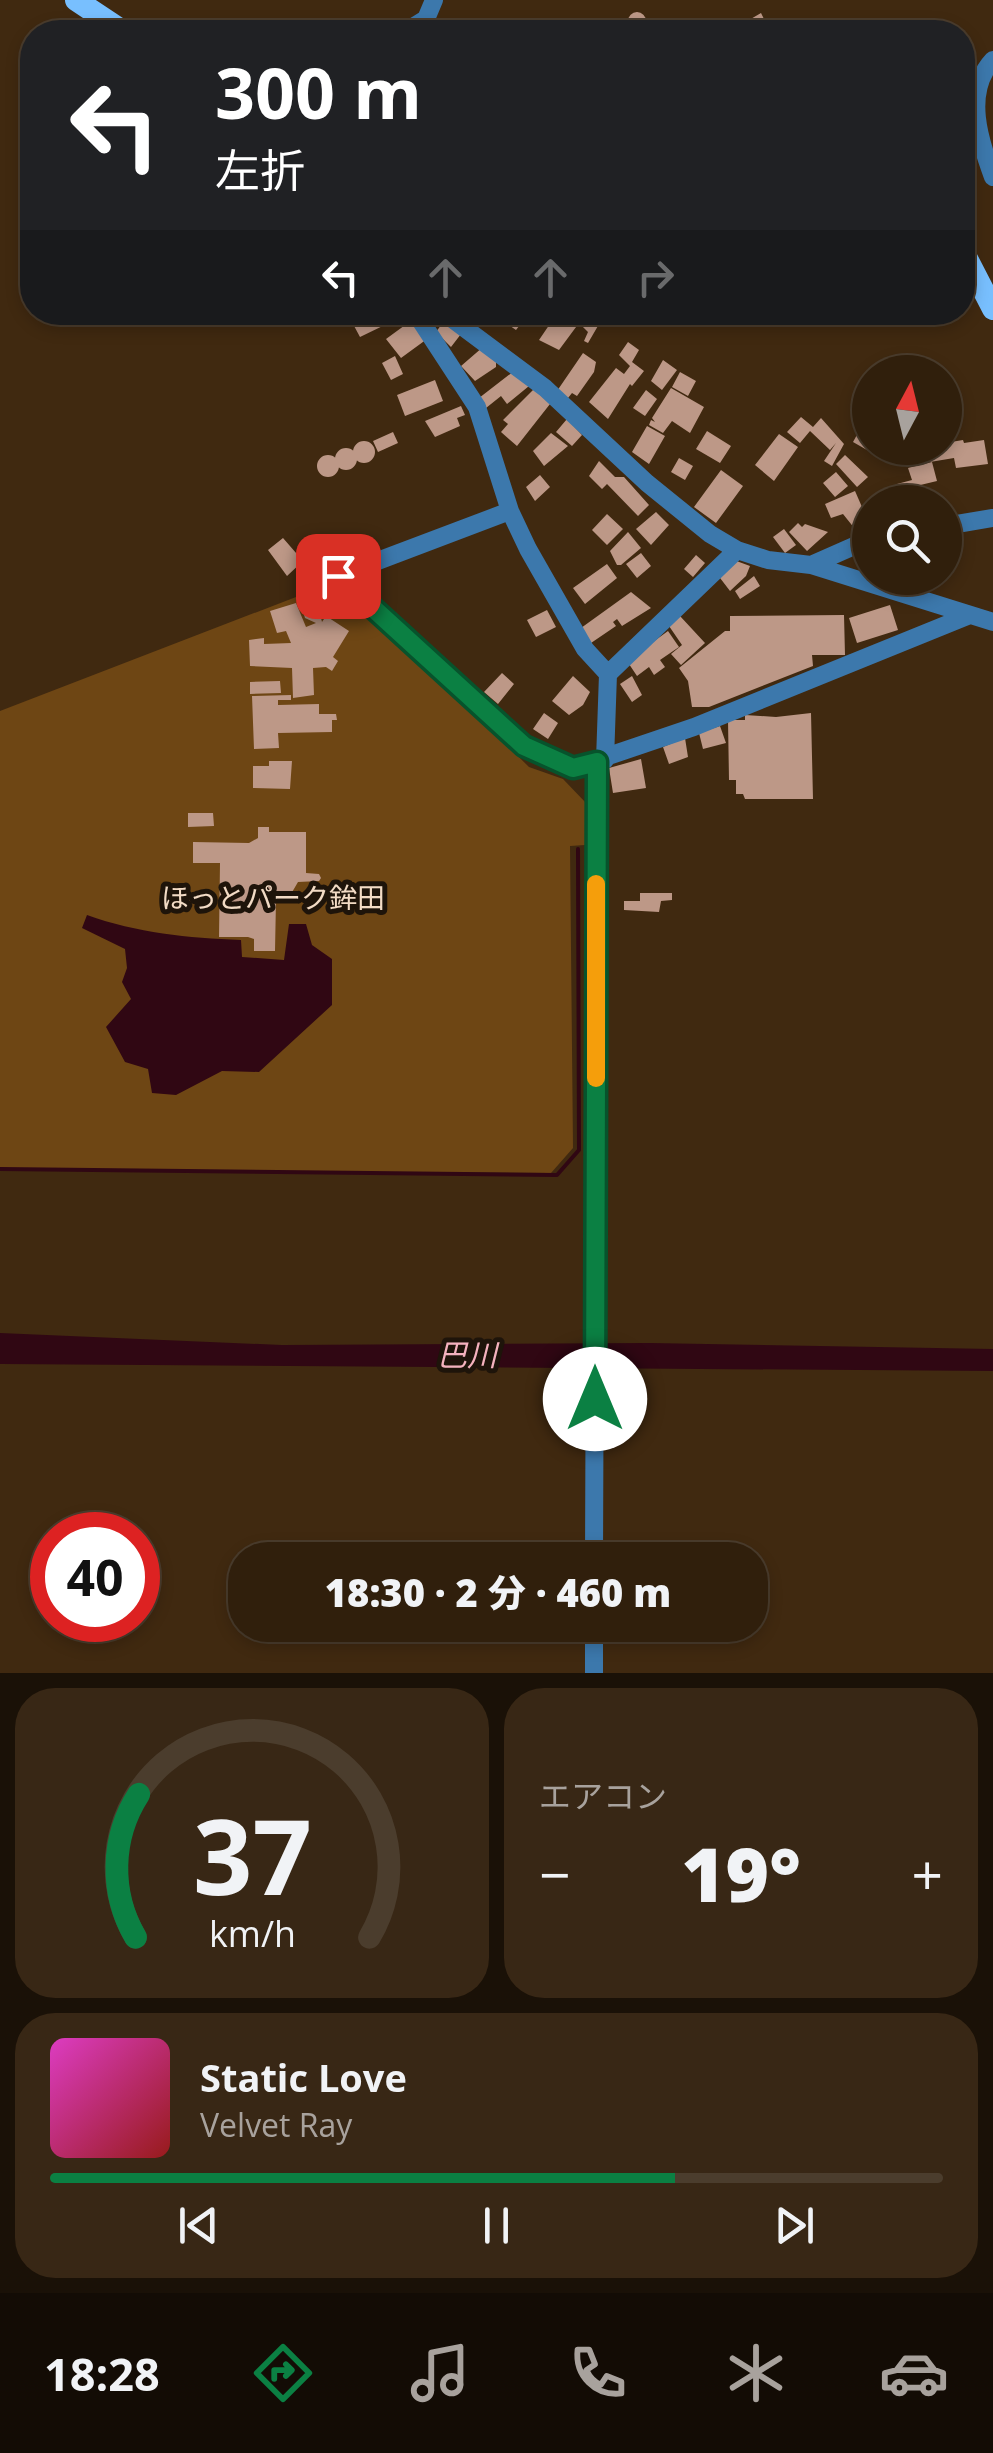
<!DOCTYPE html>
<html lang="ja">
<head>
<meta charset="utf-8">
<style>
	body { margin:0; font-family:"Open Sans","Noto Sans JP",sans-serif; background:#382715; color:#f1f3f6; height:100vh; display:flex; flex-direction:column; font-size:38px; white-space:nowrap }
	* { box-sizing:border-box; margin:0 }
	p { font-size:32px; color:#a8a29d }
	.icon { flex:none; width:55px; height:55px; fill:none; stroke:currentColor; stroke-width:2; stroke-linecap:round; stroke-linejoin:round }
	.map { position:relative; height:1673px; overflow:hidden }
	.drawer { display:flex; flex-direction:column; gap:15px; padding:15px; background:#1a1107; flex:1 }
	.drawer>* { flex:none }
	.top-card { position:absolute; left:20px; top:20px; width:955px; height:305px; border-radius:40px; box-shadow:0 5px 15px #0003,0 0 0 2px #4b3d2d; background:#202124; color:#fff; overflow:hidden }
	.needle { width:65px; rotate:7deg }
	.controls { position:absolute; left:852px; top:355px; display:grid; gap:20px }
	.controls a { display:grid; place-items:center; width:110px; height:110px; border-radius:50%; background:#301f0c; box-shadow:0 5px 15px #0003,0 0 0 2px #4b3d2d; font-size:50px }
	.speed { position:absolute; left:30px; top:1512px; display:flex; gap:20px; font-size:50px; font-weight:700; text-align:center }
	.speed>* { display:grid; place-content:center; width:130px; height:130px; border-radius:50%; background:#301f0c; box-shadow:0 5px 15px #0003,0 0 0 2px #4b3d2d; line-height:1 }
	.speed .limit { border:15px solid #d22; background:#fff; color:#111 }
	.pin { position:absolute; display:grid; place-items:center; width:85px; height:85px; color:#fff; margin:-42px; border-radius:20px; box-shadow:0 5px 15px #0006 }
	.me { position:absolute; width:110px; margin:-55px; rotate:0deg; stroke-linejoin:round; filter:drop-shadow(0 0 8px #0008) }
	.turn { display:flex; align-items:center; gap:35px; height:210px; padding:0 30px; font-size:45px }
	.turn .icon { width:130px; height:130px; stroke-width:2.5 }
	.turn b { display:block; font-size:70px; line-height:85px }
	.lanes { display:flex; align-items:center; height:95px; padding:0 30px; background:#0003; justify-content:center; gap:50px; direction:ltr }
	.lanes .off { opacity:.35 }
	.big { font-size:75px; font-weight:800; line-height:1.1 }
	.drawer .card { flex:1; display:flex; flex-direction:column; justify-content:center; gap:15px; min-width:0; padding:0 35px; border-radius:40px; background:#382715 }
	.drawer .dial { align-items:center; gap:0 }
	.dial svg { height:260px; overflow:visible; fill:none; stroke:#4b3d2d; stroke-width:7; stroke-linecap:round; text-anchor:middle }
	.dial text { fill:#f1f3f6; stroke:none }
	.song { display:flex; align-items:center; gap:30px }
	.cover { width:120px; height:120px; border-radius:15px; background:linear-gradient(135deg,hsl(310 70% 55%),hsl(0 70% 35%)) }
	.played { height:10px; border-radius:5px; background:linear-gradient(90deg,#0b8043 70%,#4b3d2d 70%) }
	.keys { display:flex; justify-content:space-around; direction:ltr }
	.heat { display:flex; justify-content:space-between; align-items:center; font-size:55px; direction:ltr }
	.drawer .tiles { flex:1; display:grid; gap:15px; grid-template-columns:1fr 1fr }
	.card:last-child { grid-column:span 2 }
	.trip { position:absolute; left:228px; top:1542px; width:540px; height:100px; border-radius:40px; background:#301f0c; box-shadow:0 5px 15px #0003,0 0 0 2px #4b3d2d; font-weight:800; line-height:100px; text-align:center }
	.tab-bar { display:flex; height:160px; justify-content:space-around; align-items:center; background:#130c05; color:#a8a29d }
	.tab-bar .icon { width:70px; height:70px }
	.tab-bar .active { color:#0b8043 }
	.tab-bar b { font-size:45px; color:#f1f3f6 }
	.map>svg:first-child { display:block }
	.green { fill:#6e4614 }
	.water { fill:#300713 }
	.lines { fill:none; stroke-linecap:round; stroke-linejoin:round }
	.stream { stroke:#300713; stroke-width:4 }
	.building { fill:#bd9887 }
	.minor { stroke:#3c78ac; stroke-width:18 }
	.major { stroke:#78bffe; stroke-width:22 }
	.route-casing { stroke:#07532c; stroke-width:25 }
	.route { stroke:#0b8043; stroke-width:18 }
	.slow { stroke:#f59e0b; stroke-width:18 }
	.labels { text-anchor:middle; stroke-width:10; stroke-linejoin:round; paint-order:stroke }
	.park-label { font-size:28px; fill:#f2dbc5; stroke:#1e140a }
	.water-label { font-size:30px; font-style:italic; fill:#f4b2be; stroke:#1e140a }
</style>
</head>
<body>
<div class="map">
<svg width="993" height="1673" viewBox="0 0 993 1673">
	<rect width="100%" height="100%" fill="#402910"/>
	<path class="green" d="M 340,580 L 529,767 L 563,779 L 586,803 L 585,845 L 570,846 L 573,1148 L 551,1173 L 0,1170 L 0,711 Z"/>
	<path class="water" d="M 87,915 C 137,933 188,938 241,940 L 242,957 L 284,960 L 289,924 L 306,924 L 312,945 L 332,959 L 332,1005 L 259,1072 L 222,1071 L 176,1095 L 152,1093 L 148,1069 L 125,1062 L 106,1027 L 131,999 L 122,982 L 127,968 L 125,949 L 82,928 Z
		M 0,1333 L 282,1345 L 650,1343 L 993,1349 L 993,1371 L 0,1364 Z"/>
	<g class="lines">
		<path class="stream" d="M 0,1169 L 557,1175 L 579,1150 L 578,849"/>
	</g>
	<path class="building" d="M628 21a9 9 0 1 1 18 0a9 9 0 1 1-18 0Z
		M 761,13 L 769,29 L 740,32 L 737,27 Z
		M 371,312 L 389,312 L 393,321 L 360,337 L 353,324 Z
		M 509,312 L 530,312 L 516,330 L 503,321 Z
		M 558,312 L 569,316 L 572,312 L 593,313 L 602,319 L 588,343 L 584,341 L 588,332 L 579,323 L 559,350 L 539,340 Z
		M 412,320 L 427,339 L 401,358 L 386,339 Z
		M 444,321 L 461,334 L 451,347 L 436,332 Z
		M 628,342 L 639,350 L 632,362 L 644,371 L 632,386 L 630,384 L 608,419 L 589,402 L 616,368 L 624,374 L 630,366 L 619,355 Z
		M 483,347 L 496,361 L 496,367 L 475,381 L 461,366 Z
		M 583,353 L 596,362 L 594,372 L 577,396 L 572,393 L 568,398 L 557,391 Z
		M 395,356 L 403,374 L 391,380 L 382,363 Z
		M 663,360 L 677,370 L 662,390 L 651,381 Z
		M 514,371 L 529,386 L 507,404 L 501,396 L 486,408 L 479,398 Z
		M 680,372 L 696,381 L 688,396 L 672,387 Z
		M 435,380 L 443,401 L 405,416 L 397,395 Z
		M 671,388 L 704,407 L 690,433 L 672,421 L 663,433 L 649,425 L 651,420 L 655,422 L 652,418 Z
		M 534,389 L 550,404 L 517,446 L 501,432 L 508,424 L 503,420 Z
		M 646,390 L 657,399 L 645,416 L 633,408 Z
		M 461,406 L 465,415 L 457,418 L 460,426 L 435,437 L 425,421 Z
		M 801,417 L 813,427 L 821,418 L 844,444 L 832,466 L 824,461 L 836,443 L 830,450 L 810,431 L 800,443 L 787,432 Z
		M 567,419 L 582,435 L 572,446 L 556,432 Z
		M 647,426 L 665,436 L 649,464 L 632,452 Z
		M 870,428 L 870,448 L 902,448 L 905,449 L 900,457 L 888,462 L 853,442 L 858,433 L 865,437 Z
		M 707,431 L 731,446 L 720,463 L 696,449 Z
		M 393,432 L 398,443 L 378,452 L 373,441 Z
		M 551,433 L 568,446 L 544,466 L 533,451 Z
		M 779,434 L 798,447 L 774,481 L 755,465 Z
		M 963,440 L 964,443 L 984,440 L 988,464 L 956,468 L 954,458 L 930,462 L 927,448 L 945,448 L 945,443 Z
		M353 452a11 11 0 1 1 22 0a11 11 0 1 1-22 0Z
		M335 459a11 11 0 1 1 22 0a11 11 0 1 1-22 0Z
		M 845,455 L 868,477 L 857,487 L 836,464 Z
		M317 466a11 11 0 1 1 22 0a11 11 0 1 1-22 0Z
		M 679,458 L 693,466 L 685,480 L 671,472 Z
		M 599,461 L 615,477 L 624,477 L 649,505 L 638,516 L 607,484 L 602,489 L 589,476 Z
		M 932,462 L 937,481 L 912,487 L 914,497 L 900,500 L 897,484 L 912,480 L 908,468 Z
		M 721,470 L 743,486 L 716,523 L 694,507 Z
		M 836,472 L 848,486 L 835,497 L 823,483 Z
		M 540,475 L 550,487 L 535,501 L 526,487 Z
		M 855,491 L 869,523 L 855,529 L 843,514 L 831,518 L 825,504 Z
		M 656,512 L 669,525 L 651,545 L 636,529 Z
		M 607,514 L 623,529 L 607,545 L 592,530 Z
		M 798,523 L 802,527 L 805,524 L 828,532 L 807,551 L 789,532 Z
		M 784,529 L 796,545 L 785,553 L 773,537 Z
		M 628,532 L 641,548 L 621,565 L 617,565 L 610,551 Z
		M 283,538 L 303,561 L 287,576 L 268,550 Z
		M 641,553 L 651,566 L 637,578 L 626,564 Z
		M 696,555 L 705,563 L 693,577 L 684,569 Z
		M 731,559 L 750,566 L 746,576 L 730,591 L 717,574 Z
		M 607,564 L 617,578 L 585,604 L 573,588 Z
		M 754,576 L 760,586 L 740,599 L 735,591 Z
		M 631,592 L 651,608 L 622,626 L 617,619 L 613,622 L 616,626 L 591,643 L 581,628 Z
		M 324,595 L 329,611 L 320,614 L 322,622 L 326,616 L 349,631 L 333,657 L 338,661 L 332,671 L 326,667 L 313,668 L 314,695 L 293,698 L 292,668 L 250,666 L 249,640 L 264,638 L 264,644 L 291,643 L 286,631 L 277,633 L 270,611 L 296,603 L 306,627 L 316,623 L 305,618 L 300,601 Z
		M 890,605 L 898,630 L 857,643 L 849,618 Z
		M 547,610 L 556,627 L 536,637 L 527,620 Z
		M 844,615 L 845,655 L 812,655 L 813,666 L 709,707 L 692,707 L 688,681 L 679,668 L 725,631 L 730,631 L 730,616 Z
		M 680,616 L 705,643 L 681,665 L 671,654 L 682,645 L 669,626 Z
		M 668,631 L 679,647 L 660,660 L 665,667 L 654,675 L 649,667 L 637,676 L 627,661 Z
		M 502,673 L 514,684 L 498,704 L 484,692 Z
		M 573,676 L 590,692 L 583,705 L 569,715 L 552,701 Z
		M 632,676 L 642,695 L 632,702 L 620,684 Z
		M 280,681 L 281,693 L 250,694 L 250,682 Z
		M 291,695 L 291,700 L 278,700 L 278,705 L 319,704 L 319,714 L 336,714 L 337,720 L 332,720 L 332,732 L 278,733 L 279,748 L 254,749 L 252,696 Z
		M 544,713 L 558,723 L 548,739 L 533,729 Z
		M 811,713 L 813,799 L 745,799 L 743,794 L 736,794 L 736,780 L 729,780 L 728,720 L 745,720 L 745,715 L 776,717 Z
		M 720,726 L 726,743 L 703,749 L 699,733 Z
		M 685,738 L 688,757 L 669,764 L 663,747 Z
		M 641,759 L 646,788 L 613,793 L 609,768 Z
		M 269,761 L 292,761 L 290,789 L 253,788 L 253,766 L 269,766 Z
		M 188,813 L 213,813 L 214,826 L 188,827 Z
		M 258,827 L 269,827 L 269,832 L 306,832 L 306,873 L 319,874 L 321,878 L 319,881 L 298,882 L 291,894 L 276,900 L 275,951 L 254,951 L 254,939 L 248,937 L 219,937 L 220,863 L 193,863 L 193,842 L 249,843 L 258,838 Z
		M 640,893 L 672,893 L 672,900 L 661,901 L 659,912 L 624,910 L 624,901 L 640,901 Z"/>
	<g class="lines">
		<path class="minor" d="M 405,32 L 426,19 L 434,0
			M 993,60 C 963,92 980,142 993,177
			M 415,312 L 477,407 L 510,511 L 528,549 L 585,649 L 608,674
			M 443,312 L 545,388 L 647,483 L 710,534 L 737,550 L 768,560 L 811,565 L 993,622
			M 510,511 L 338,576 L 524,746 L 573,768 L 694,727 L 970,615
			M 945,526 L 993,518
			M 811,565 L 870,539
			M 605,760 L 608,674 L 737,550
			M 594,1560 L 597,763
			M 594,1673 L 594,1625"/>
		<path class="major" d="M 76,0 L 124,32
			M 962,249 L 993,309"/>
	</g>
	<g class="lines">
		<g class="route-casing">
			<path id="route" d="M 338,576 L 524,746 L 573,768 L 597,762 L 595,1399"/>
		</g>
		<use href="#route" class="route"/>
		<path class="slow" d="M 596,1078 L 596,884"/>
	</g>
	<g class="labels">
		<g class="park-label">
			<text x="273" y="908">ほっとパーク鉾田</text>
		</g>
		<g class="water-label">
			<text x="467" y="1366">巴川</text>
		</g>
	</g>
</svg>
<div class="controls">
<a><svg class="needle" viewBox="-14 -14 28 28"><path d="M0-13l5 13h-10z" fill="#e53935"/><path d="M0 13l5-13h-10z" fill="#a8a29d"/></svg></a>
<a><svg class="icon" aria-label="search" viewBox="0 0 24 24"><circle cx="10" cy="10" r="6"/><path d="M15 15l6 6"/></svg></a>
</div>
<div class="speed"><div class="limit">40</div></div>
<div class="pin" style="left:338px;top:576px;background:#d93025"><svg class="icon" aria-label="arrive" viewBox="0 0 24 24"><path d="M6 21V4h12l-3 4 3 4H6"/></svg></div>
<svg class="me" style="left:595px;top:1399px" viewBox="-20 -20 40 40"><circle r="19" fill="#fff"/><path d="M0-13L10 11 0 6-10 11z" fill="#0b8043"/></svg>
<div class="trip">18:30 · 2 分 · 460 m</div>
<div class="top-card">
<div class="turn"><svg class="icon" aria-label="left" viewBox="0 0 24 24"><path d="M17 20v-9H6M10 6l-5 5 5 5"/></svg><div><b>300 m</b>左折</div></div>
<div class="lanes"><svg class="icon" aria-label="left" viewBox="0 0 24 24"><path d="M17 20v-9H6M10 6l-5 5 5 5"/></svg><svg class="icon off" aria-label="ahead" viewBox="0 0 24 24"><path d="M12 20V5M6 11l6-6 6 6"/></svg><svg class="icon off" aria-label="ahead" viewBox="0 0 24 24"><path d="M12 20V5M6 11l6-6 6 6"/></svg><svg class="icon off" aria-label="right" viewBox="0 0 24 24"><path d="M7 20v-9h11M14 6l5 5-5 5"/></svg></div>
</div>
</div>
<section class="drawer">
<div class="tiles">
<div class="card dial"><svg viewBox="0 0 100 80">
<path d="M14 69A42 42 0 1 1 86 69"/>
<path d="M14 69A42 42 0 0 1 15 25" stroke="#0b8043"/>
<text x="50" y="56" font-size="32" font-weight="700">37</text>
<text x="50" y="72" font-size="11">km/h</text>
</svg></div>
<div class="card"><p>エアコン</p>
<div class="heat"><a>−</a><b class="big">19°</b><a>+</a></div>
</div>
<div class="card">
<div class="song"><i class="cover"></i><div><b>Static Love</b><p>Velvet Ray</p></div></div>
<div class="played"></div>
<div class="keys"><svg class="icon" aria-label="previous" viewBox="0 0 24 24"><path d="M18 5L8 12l10 7zM5 5v14"/></svg><svg class="icon" aria-label="pause" viewBox="0 0 24 24"><path d="M8 5v14M16 5v14"/></svg><svg class="icon" aria-label="next" viewBox="0 0 24 24"><path d="M6 5l10 7-10 7zM19 5v14"/></svg></div>
</div>
</div>
</section>
<nav class="tab-bar">
<b>18:28</b>
<svg class="icon active" aria-label="directions" viewBox="0 0 24 24"><path d="M12 3l9 9-9 9-9-9zM9 14v-3h6M13 9l2 2-2 2"/></svg>
<svg class="icon" aria-label="music" viewBox="0 0 24 24"><path d="M9 18V5l10-2v13"/><circle cx="6" cy="18" r="3"/><circle cx="16" cy="16" r="3"/></svg>
<svg class="icon" aria-label="phone" viewBox="0 0 24 24"><path d="M5 4h4l2 5-3 2q2 4 5 5l2-3 5 2v4C11 20 4 13 5 4z"/></svg>
<svg class="icon" aria-label="climate" viewBox="0 0 24 24"><path d="M12 3v18M4 7l16 10M4 17L20 7"/></svg>
<svg class="icon" aria-label="car" viewBox="0 0 24 24"><path d="M5 17H2v-5l4-1 3-4h7l3 4 3 1v5h-3M9 17h6M6 11h13"/><circle cx="7" cy="17" r="2"/><circle cx="17" cy="17" r="2"/></svg>
</nav>
</body>
</html>
